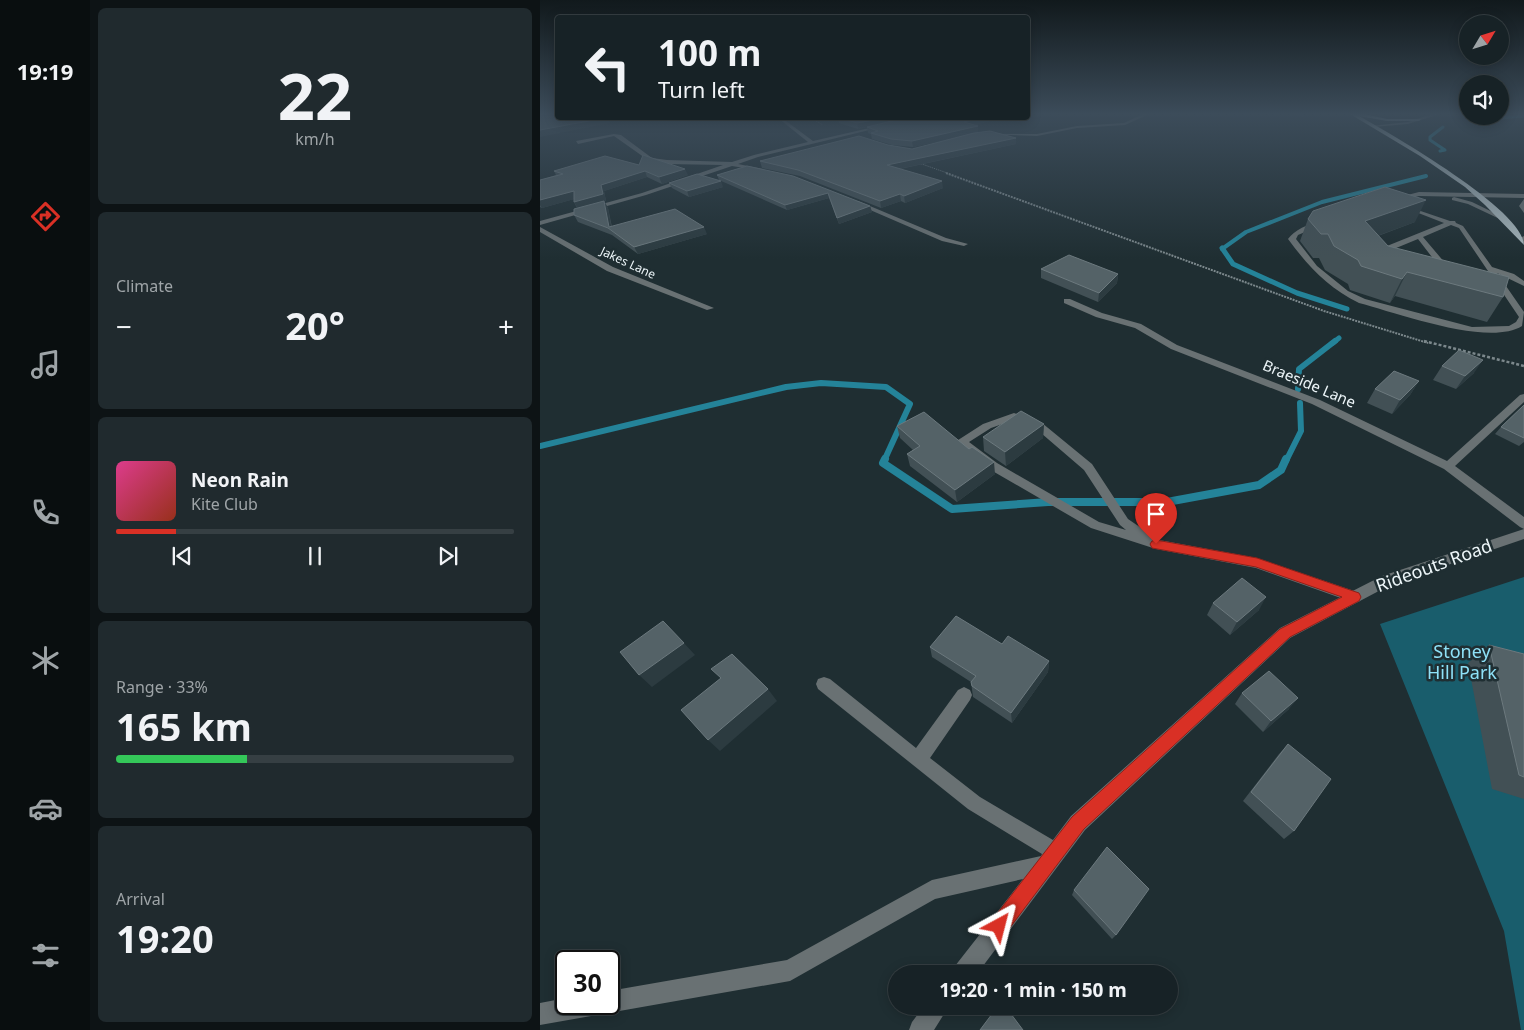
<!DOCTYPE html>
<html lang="en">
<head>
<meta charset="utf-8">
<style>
	body { margin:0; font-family:"Noto Sans",sans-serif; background:#202a2e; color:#f1f3f6; height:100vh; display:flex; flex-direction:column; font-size:19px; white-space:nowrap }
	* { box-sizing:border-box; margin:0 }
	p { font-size:16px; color:#9ea4a7 }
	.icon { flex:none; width:28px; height:28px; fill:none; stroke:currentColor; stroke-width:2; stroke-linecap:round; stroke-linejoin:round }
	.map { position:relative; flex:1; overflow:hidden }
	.details { display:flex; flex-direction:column; gap:8px; padding:8px; background:#0d1315; width:450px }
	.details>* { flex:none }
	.hud { position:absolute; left:15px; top:15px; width:475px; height:105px; border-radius:5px; box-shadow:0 2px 12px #0003,0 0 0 1px #363f43; background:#172226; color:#f1f3f6; overflow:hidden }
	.needle { width:32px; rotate:52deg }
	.fabs { position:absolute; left:919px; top:15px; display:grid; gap:10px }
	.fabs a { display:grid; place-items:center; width:50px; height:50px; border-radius:50%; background:#172226; box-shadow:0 2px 12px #0003,0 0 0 1px #363f43; font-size:25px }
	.speed { position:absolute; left:15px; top:950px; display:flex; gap:10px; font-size:25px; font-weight:700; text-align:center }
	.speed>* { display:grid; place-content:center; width:65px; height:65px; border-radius:50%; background:#172226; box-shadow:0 2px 12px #0003,0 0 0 1px #363f43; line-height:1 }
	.speed .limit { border:2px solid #111; border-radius:8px; background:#fff; color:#111 }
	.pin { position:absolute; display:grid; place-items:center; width:42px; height:42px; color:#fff; margin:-51px -21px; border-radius:50% 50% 50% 0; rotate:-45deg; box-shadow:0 0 5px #0007 }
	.pin .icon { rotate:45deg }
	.me { position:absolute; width:55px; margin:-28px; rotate:38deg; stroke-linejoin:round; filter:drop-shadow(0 0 4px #0008) }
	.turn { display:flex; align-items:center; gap:18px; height:105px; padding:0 20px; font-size:22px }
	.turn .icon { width:65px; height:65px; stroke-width:2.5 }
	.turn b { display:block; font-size:35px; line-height:42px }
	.big { font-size:38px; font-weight:700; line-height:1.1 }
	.details .widget { flex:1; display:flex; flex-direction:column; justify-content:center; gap:8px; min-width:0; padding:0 18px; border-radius:8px; background:#202a2e }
	.details .dial { align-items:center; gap:0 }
	.dial b { font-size:65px; line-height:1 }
	.song { display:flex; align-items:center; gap:15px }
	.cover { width:60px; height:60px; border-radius:8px; background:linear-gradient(135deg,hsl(330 70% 55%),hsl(10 70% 35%)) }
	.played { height:5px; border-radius:2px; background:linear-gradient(90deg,#d93025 15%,#363f43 15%) }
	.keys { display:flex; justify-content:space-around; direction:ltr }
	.heat { display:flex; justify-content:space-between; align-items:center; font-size:28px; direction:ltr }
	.charge { height:8px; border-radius:4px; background:linear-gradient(90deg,#34c759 33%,#363f43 0) }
	.trip { position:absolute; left:348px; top:965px; width:290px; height:50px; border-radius:25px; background:#172226; box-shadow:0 2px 12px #0003,0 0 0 1px #363f43; font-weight:700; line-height:50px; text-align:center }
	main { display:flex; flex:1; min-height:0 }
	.dock { display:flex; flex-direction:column; width:90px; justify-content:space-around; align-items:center; background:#090e0f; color:#9ea4a7 }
	.dock .icon { width:35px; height:35px }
	.dock .selected { color:#d93025 }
	.dock b { font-size:22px; color:#f1f3f6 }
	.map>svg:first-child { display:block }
	.green { fill:#195d6c }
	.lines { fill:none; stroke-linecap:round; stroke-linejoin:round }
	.stream-far4 { stroke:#248399; stroke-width:3 }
	.stream-far3 { stroke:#248399; stroke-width:4 }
	.stream-far2 { stroke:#248399; stroke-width:5 }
	.stream-far1 { stroke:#248399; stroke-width:6 }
	.stream { stroke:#248399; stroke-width:8 }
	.path-far2 { stroke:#7c888c; stroke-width:1; stroke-dasharray:1 1; stroke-linecap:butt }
	.path-far1 { stroke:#7c888c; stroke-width:2; stroke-dasharray:2 1; stroke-linecap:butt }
	.path { stroke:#7c888c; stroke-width:2.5; stroke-dasharray:3 2; stroke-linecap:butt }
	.service { fill:#697173; fill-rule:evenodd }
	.minor { fill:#697173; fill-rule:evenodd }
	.primary { fill:#a7b6bb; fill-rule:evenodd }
	.wall { fill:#425055 }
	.shaded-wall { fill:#2c3b40 }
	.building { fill:#546267; stroke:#6c797e }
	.route { fill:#d93025; stroke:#8d1f18 }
	.labels { text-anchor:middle; stroke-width:5; stroke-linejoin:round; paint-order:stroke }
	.far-street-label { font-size:12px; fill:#ecf5f8; stroke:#1f2e32 }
	.street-label { font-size:15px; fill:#ecf5f8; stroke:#1f2e32 }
	.near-street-label { font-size:18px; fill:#ecf5f8; stroke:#1f2e32 }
	.near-park-label { font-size:18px; fill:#8ee1f7; stroke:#1f2e32 }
</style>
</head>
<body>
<main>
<nav class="dock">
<b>19:19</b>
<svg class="icon selected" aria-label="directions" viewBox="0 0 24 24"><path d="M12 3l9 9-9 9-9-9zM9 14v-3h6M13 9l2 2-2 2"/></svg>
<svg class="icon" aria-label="music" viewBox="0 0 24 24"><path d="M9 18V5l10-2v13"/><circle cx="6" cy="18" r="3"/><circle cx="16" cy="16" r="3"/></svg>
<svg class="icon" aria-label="phone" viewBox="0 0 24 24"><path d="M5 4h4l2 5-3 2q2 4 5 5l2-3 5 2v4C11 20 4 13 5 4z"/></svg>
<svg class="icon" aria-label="climate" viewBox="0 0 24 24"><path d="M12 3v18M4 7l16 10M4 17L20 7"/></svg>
<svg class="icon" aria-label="car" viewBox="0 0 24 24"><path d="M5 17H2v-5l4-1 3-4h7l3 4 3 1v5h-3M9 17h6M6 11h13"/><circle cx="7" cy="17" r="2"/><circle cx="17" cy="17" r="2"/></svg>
<svg class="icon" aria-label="filters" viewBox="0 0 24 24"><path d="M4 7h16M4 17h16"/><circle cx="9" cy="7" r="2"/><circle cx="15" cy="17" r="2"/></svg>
</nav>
<section class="details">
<div class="widget dial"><b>22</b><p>km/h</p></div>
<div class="widget"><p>Climate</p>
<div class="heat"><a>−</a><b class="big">20°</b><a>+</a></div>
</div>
<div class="widget">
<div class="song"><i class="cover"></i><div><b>Neon Rain</b><p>Kite Club</p></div></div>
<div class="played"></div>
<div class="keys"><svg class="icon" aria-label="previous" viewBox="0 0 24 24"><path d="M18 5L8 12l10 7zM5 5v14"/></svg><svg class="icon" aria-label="pause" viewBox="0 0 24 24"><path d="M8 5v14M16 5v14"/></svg><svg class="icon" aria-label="next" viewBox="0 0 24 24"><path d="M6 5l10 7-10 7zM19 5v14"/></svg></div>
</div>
<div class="widget"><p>Range · 33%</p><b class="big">165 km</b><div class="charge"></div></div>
<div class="widget"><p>Arrival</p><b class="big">19:20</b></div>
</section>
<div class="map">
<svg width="984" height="1030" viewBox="0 0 984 1030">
	<rect width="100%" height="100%" fill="#1f2e32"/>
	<path class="green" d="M 984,577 L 984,1030 L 981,1030 L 964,931 L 840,624 Z"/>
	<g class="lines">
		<path class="stream-far4" d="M 936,120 L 984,116
			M 900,151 L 905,150 L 890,140 L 890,137 L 903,127"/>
		<path class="stream-far3" d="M 682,249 L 706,232 L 782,202 L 886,176"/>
		<path class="stream-far2" d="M 682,248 L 693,264 L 757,293 L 807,309
			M 793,343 L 799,338"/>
		<path class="stream-far1" d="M 758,389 L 759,369 L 795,341
			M 0,446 L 246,387 L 281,383 L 346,387 L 370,404 L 344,461
			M 746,461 L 761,431 L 760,403"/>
		<path class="stream" d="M 345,459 L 343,463 L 412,509 L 508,502 L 627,502 L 719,485 L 741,470 L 746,459"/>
		<path class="path-far2" d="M 271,118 L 283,125
			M 379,163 L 410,174"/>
		<path class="path-far1" d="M 406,173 L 784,311 L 888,343"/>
		<path class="path" d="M 884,341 L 984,366"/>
		<path class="service" d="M 879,192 L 984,194 L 984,198 L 879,196 L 855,201 L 852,199 Z
			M 914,197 L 932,202 L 969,220 L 964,221 L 928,204 L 912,200 L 912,198 Z
			M 984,199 L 984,213 L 979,206 Z
			M 863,205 L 910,221 L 915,221 L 916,223 L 923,226 L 952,267 L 974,274 L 984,281 L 984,286 L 957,273 L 984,312 L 982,326 C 949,347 857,313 819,303 C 788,288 768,266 748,239 C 754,230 771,222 781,223 L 781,225 L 758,235 L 756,239 L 777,266 L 808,291 L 825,299 L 932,327 L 969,326 L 976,322 L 979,317 L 919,228 L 911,225 L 883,237 L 911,270 L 911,274 L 905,274 L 878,239 L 844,253 L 844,256 L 838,256 L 837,250 L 904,223 L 863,207 Z
			M 984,236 L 984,243 L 981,242 L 980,238 Z
			M 474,413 L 502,423 L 552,464 L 588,519 L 619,540 L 717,558 L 820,593 L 822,597 L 820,601 L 815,603 L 716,568 L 616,549 L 551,528 L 449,469 L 415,442 L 443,424 ZM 474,420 L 494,427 L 544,470 L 580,525 L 586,530 L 559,522 L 457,463 L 429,442 L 451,428 Z"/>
		<path class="minor" d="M 603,114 L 609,114 L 585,125 L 537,128 L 497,136 L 443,134 L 497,134 L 537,126 L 584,123 Z
			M 892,114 L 900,114 L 868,124 L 833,127 L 831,126 L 868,122 Z
			M 238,118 L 242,118 L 273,141 L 373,118 L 379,118 L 218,157 L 198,164 L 223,169 L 223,171 L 192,166 L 106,195 L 0,225 L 0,221 L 102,193 L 183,165 L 127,164 L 108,160 L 74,136 L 38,144 L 36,141 L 74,134 L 81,135 L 112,158 L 127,160 L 192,162 L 214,155 L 268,142 Z
			M 314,201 L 318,201 L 406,238 L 428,244 L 424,246 L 402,241 L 314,203 Z
			M 0,227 L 73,267 L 174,308 L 167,310 L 67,271 L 0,232 Z
			M 524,299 L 530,299 L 562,313 L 601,324 L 637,345 L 780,400 L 907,461 L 980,395 L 984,394 L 984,402 L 915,466 L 984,517 L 984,529 L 980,527 L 904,469 L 772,404 L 631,349 L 595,328 L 556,317 L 524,303 Z
			M 984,529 L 984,539 L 852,584 L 750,638 L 545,830 L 437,974 L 412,974 L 415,966 L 483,879 L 395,899 L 250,981 L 0,1025 L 0,1003 L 26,998 L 26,1004 L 69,1004 L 69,991 L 247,960 L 392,880 L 501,856 L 502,854 L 428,809 L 278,689 L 276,684 L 278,679 L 284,677 L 290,679 L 376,748 L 418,690 L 424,687 L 430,690 L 432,695 L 430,700 L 390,758 L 440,797 L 513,840 L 531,816 L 740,628 L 842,576 Z
			M 384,1006 L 409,1006 L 394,1030 L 369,1030 L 372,1022 Z"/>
		<path class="primary" d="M 810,114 L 824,114 L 847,119 L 881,119 L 879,121 L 847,121 L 819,116 C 851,134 984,210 984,245 L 945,205 L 925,187 L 880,156 Z"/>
	</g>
	<path class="wall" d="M 752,114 L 764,114 L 763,117 Z
		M 298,118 L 460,118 L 435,125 L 438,132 L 476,138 L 476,144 L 360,169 L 403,188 L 365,203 L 361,201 L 341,208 L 260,176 L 222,168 L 220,161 L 348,145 L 372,149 L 414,138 L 373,147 L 352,145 L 332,139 L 331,134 L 328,133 L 327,127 L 318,129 L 299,123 Z
		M 99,165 L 148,175 L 122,184 L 107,177 L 64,191 L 66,201 L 64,201 L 68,208 L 72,227 L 167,234 L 98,254 L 72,235 L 38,222 L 34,215 L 37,208 L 34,202 L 34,199 L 2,208 L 0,207 L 0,180 L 16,175 L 14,171 Z
		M 207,166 L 330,206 L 332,212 L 299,224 L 289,198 L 247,210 L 179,180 L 177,175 Z
		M 129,183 L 183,187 L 149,197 L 132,188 Z
		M 768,219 L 875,222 L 838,236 L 848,246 L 963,297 L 947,322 L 855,296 L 850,303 L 810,290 L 808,284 L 785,270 L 779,258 L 773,258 L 760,241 Z
		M 501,269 L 578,274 L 577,283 L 558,302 L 501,278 Z
		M 902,366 L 934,373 L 916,389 L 893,380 Z
		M 879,381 L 870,395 L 852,414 L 827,403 L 835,389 Z
		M 984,405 L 984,442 L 979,446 L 955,434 L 961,427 Z
		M 504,424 L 503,438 L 466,466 L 444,451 L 443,437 Z
		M 357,426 L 455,474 L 417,502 L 370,466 L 367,454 L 373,450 L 360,438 Z
		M 673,603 L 719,610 L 690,635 L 667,615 Z
		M 462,644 L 509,661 L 508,672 L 472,723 L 433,697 L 431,682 L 392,657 L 390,647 Z
		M 949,645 L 984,654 L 984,799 L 952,789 L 928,663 Z
		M 702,693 L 749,709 L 723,732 L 695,704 Z
		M 748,744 L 754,831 L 744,839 L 703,801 L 739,754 Z
		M 534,890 L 576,935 L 572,939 L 532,895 Z"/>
	<path class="shaded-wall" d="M 65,118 L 67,118 L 70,123 L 0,137 L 0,130 Z
		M 345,118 L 375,118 L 318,129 L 317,123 Z
		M 440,118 L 460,118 L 424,128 L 424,122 Z
		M 438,126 L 438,133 L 373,147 L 372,141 Z
		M 476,138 L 476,144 L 349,171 L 347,165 Z
		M 145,169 L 148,175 L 122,184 L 119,177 Z
		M 105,171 L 107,177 L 64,191 L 66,201 L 64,201 L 68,208 L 72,231 L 38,209 L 34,202 L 61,185 Z
		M 181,181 L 183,187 L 149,197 L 147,191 Z
		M 402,181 L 403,188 L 365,203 L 364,196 Z
		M 34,191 L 38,198 L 2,208 L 0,205 L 0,200 Z
		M 288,193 L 289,198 L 247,210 L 245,205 Z
		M 360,194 L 361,201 L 341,208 L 340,201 Z
		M 886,200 L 875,222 L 815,244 L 825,221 Z
		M 330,206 L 332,212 L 299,224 L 297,218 Z
		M 164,227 L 167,234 L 98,254 L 94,247 Z
		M 867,272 L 855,296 L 850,303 L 862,279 Z
		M 578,274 L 577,283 L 558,302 L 559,293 Z
		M 943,360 L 934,373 L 916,389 L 925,376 Z
		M 879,381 L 870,395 L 852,414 L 860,400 Z
		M 504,424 L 503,438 L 466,466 L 465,452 Z
		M 454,462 L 455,474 L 417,502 L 415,490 Z
		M 726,597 L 719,610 L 690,635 L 697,622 Z
		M 144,643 L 155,655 L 112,687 L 99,675 Z
		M 509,661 L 508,672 L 472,723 L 471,713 Z
		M 228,689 L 237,701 L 180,751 L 168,740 Z
		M 758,698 L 749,709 L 723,732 L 731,721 Z"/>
	<path class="building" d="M 0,114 L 18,114 L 18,118 L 65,118 L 0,130 Z
		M 300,118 L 345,118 L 317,123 Z
		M 364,118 L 440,118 L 424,122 L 438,126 L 372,141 L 351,139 L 331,133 L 338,131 L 327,127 Z
		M 450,131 L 476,138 L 347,165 L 402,181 L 364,196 L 360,194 L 340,201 L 258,170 L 220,161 L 319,136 L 348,145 L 372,149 L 434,133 Z
		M 103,155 L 145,169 L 119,177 L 105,171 L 61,185 L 63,194 L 34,202 L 34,191 L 0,200 L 0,180 L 23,174 L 14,171 L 65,156 L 99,165 Z
		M 207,166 L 253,176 L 330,206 L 297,218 L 288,193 L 245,205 L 177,175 Z
		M 157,174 L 181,181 L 147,191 L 129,183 Z
		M 845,187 L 886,200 L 825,221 L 848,246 L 969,277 L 963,297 L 867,272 L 862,279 L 821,266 L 818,260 L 794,246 L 788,234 L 781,234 L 768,219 L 773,211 Z
		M 64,201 L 69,227 L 135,209 L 164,227 L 94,247 L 68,228 L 34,215 L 34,209 Z
		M 529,255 L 578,274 L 559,293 L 501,269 Z
		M 919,350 L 943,360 L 925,376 L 902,366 Z
		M 854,371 L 879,381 L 860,400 L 835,389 Z
		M 984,405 L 984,438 L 961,427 Z
		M 481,411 L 504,424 L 465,452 L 443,437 Z
		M 384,412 L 429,449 L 432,447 L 454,462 L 415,490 L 367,454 L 380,446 L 357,426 Z
		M 702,578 L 726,597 L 697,622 L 673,603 Z
		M 416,616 L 462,644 L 468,636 L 509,661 L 471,713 L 432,686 L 431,682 L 436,676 L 390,647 Z
		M 123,621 L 144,643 L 99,675 L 80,652 Z
		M 949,645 L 984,654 L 984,777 L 979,775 Z
		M 192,654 L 228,689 L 168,740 L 141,710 L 181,678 L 171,669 Z
		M 729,671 L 758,698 L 731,721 L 702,693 Z
		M 748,744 L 791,779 L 754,831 L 711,792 Z
		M 567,847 L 609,889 L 576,935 L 534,890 Z
		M 458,1006 L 465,1006 L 483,1030 L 440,1030 Z"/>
	<linearGradient id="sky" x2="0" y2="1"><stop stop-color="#11191c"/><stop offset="0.44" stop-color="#3c4c5a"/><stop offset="1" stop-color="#3c4c5a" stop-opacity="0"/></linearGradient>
	<rect width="984" height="259" fill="url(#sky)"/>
	<path class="route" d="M 616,540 L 717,558 L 819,593 L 821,597 L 819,601 L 750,637 L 558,816 L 544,829 L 466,933 L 459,936 L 452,933 L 449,926 L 452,920 L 532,817 L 740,629 L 802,597 L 716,567 L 612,548 L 610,544 L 612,541 Z"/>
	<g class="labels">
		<g class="far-street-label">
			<text transform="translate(88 263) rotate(25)" y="4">Jakes Lane</text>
		</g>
		<g class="street-label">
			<text transform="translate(769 384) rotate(23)" y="5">Braeside Lane</text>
		</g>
		<g class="near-street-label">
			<text transform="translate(894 566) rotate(-20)" y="6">Rideouts Road</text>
		</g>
		<g class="near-park-label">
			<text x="922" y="658">Stoney<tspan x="922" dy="21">Hill Park</tspan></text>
		</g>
	</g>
</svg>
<div class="fabs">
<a><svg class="needle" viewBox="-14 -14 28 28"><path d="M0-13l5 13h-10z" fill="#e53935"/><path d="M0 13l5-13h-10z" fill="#9ea4a7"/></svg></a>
<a><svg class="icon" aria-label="sound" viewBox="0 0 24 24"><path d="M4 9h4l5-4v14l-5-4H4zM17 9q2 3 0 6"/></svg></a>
</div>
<div class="speed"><div class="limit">30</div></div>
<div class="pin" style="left:616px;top:544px;background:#d93025"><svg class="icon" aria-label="arrive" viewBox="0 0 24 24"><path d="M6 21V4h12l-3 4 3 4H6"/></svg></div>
<svg class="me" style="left:459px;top:926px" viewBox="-20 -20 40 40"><path d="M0-17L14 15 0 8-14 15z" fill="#d93025" stroke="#fff" stroke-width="4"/></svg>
<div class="trip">19:20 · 1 min · 150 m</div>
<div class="hud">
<div class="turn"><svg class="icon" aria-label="left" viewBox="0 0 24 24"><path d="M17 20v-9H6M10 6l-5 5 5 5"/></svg><div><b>100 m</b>Turn left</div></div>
</div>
</div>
</main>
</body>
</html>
